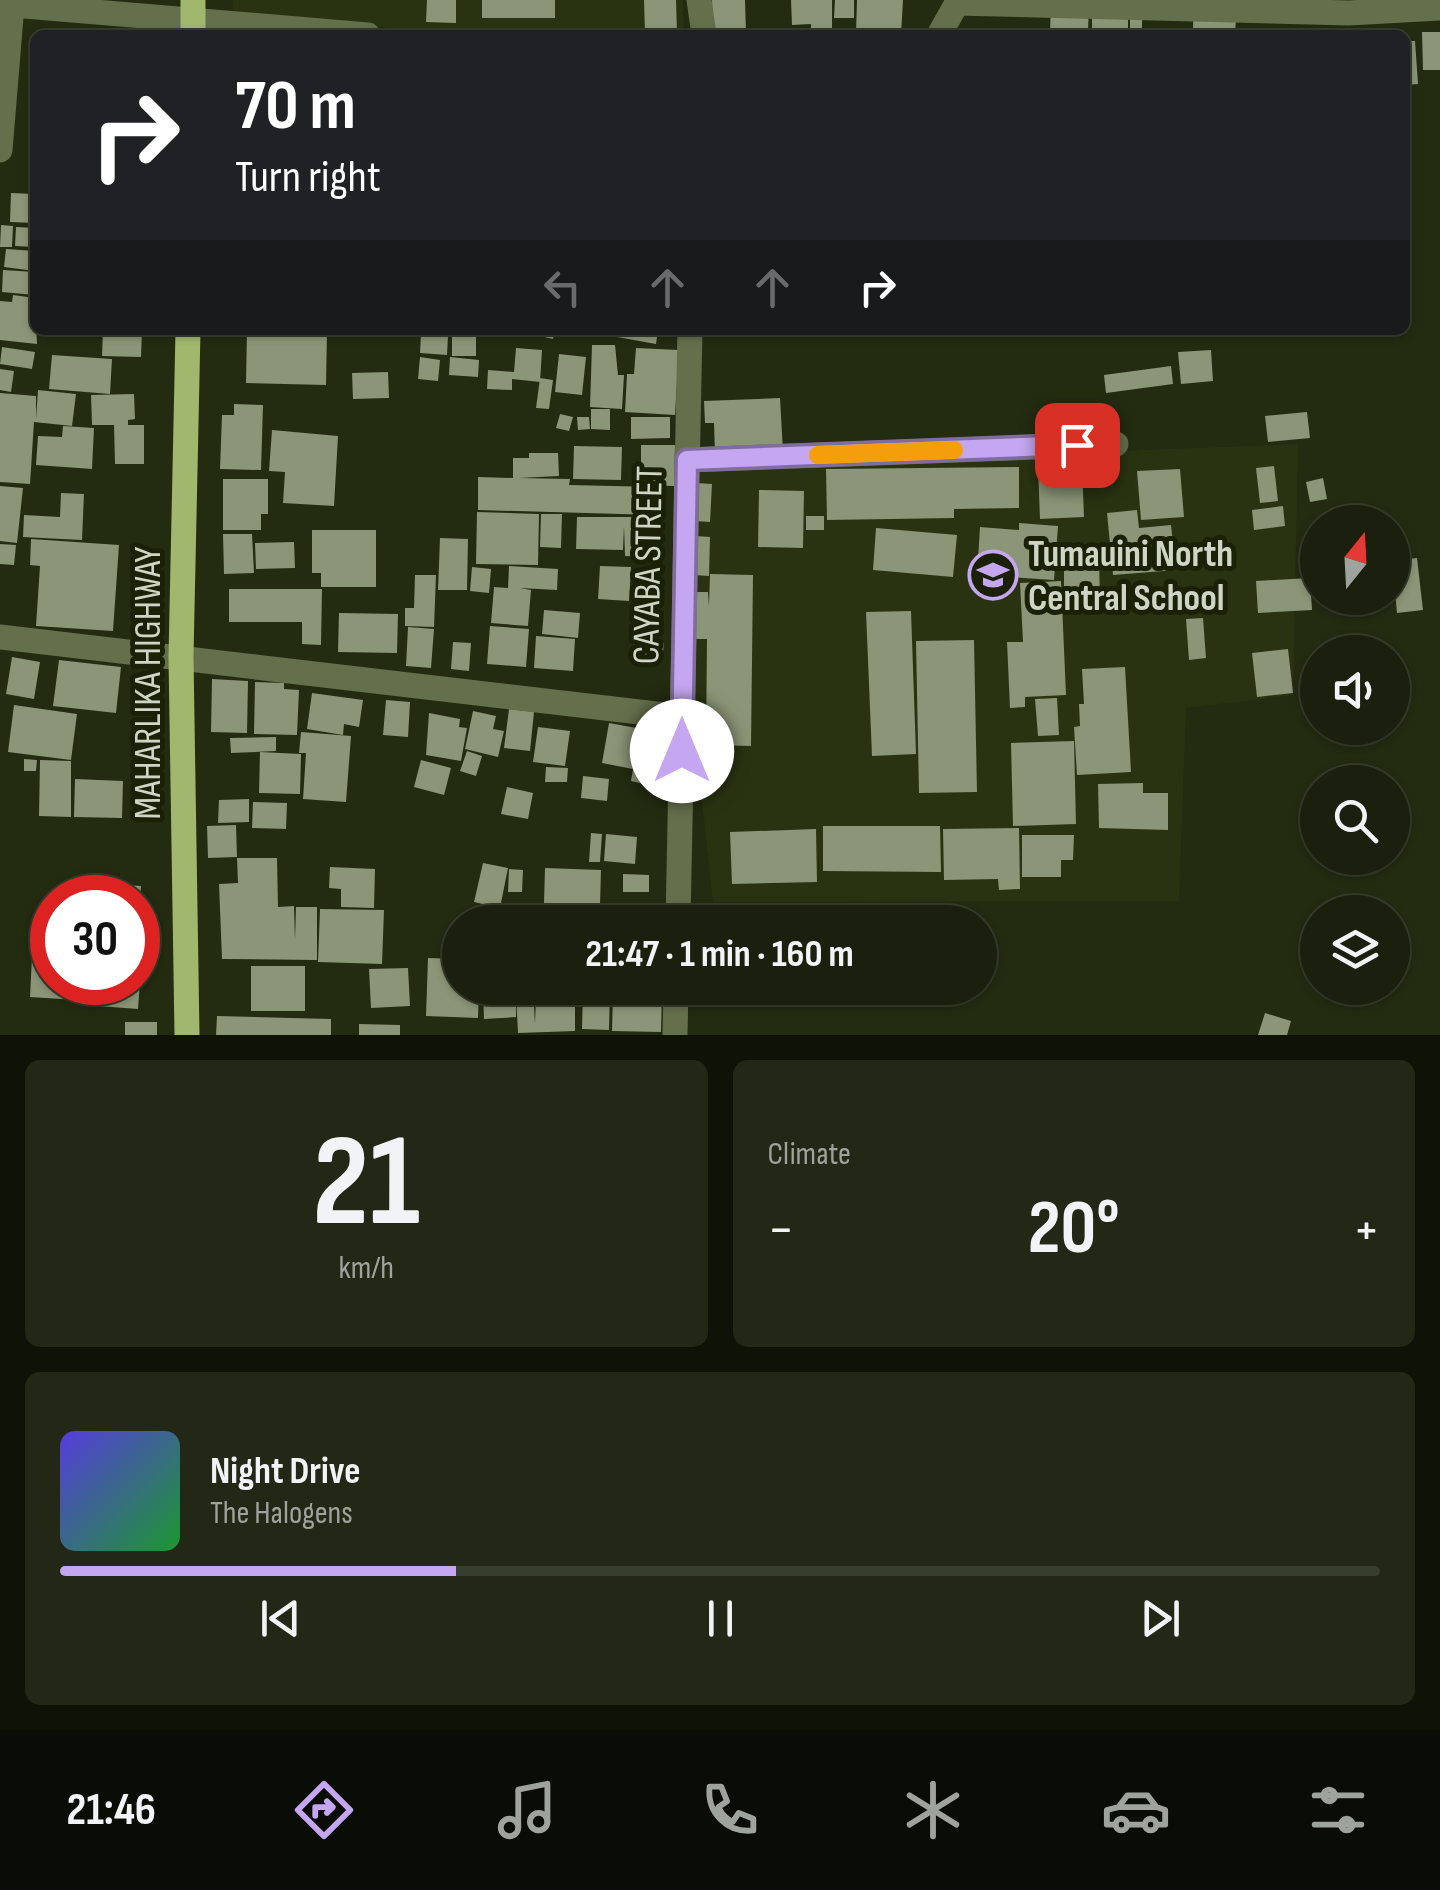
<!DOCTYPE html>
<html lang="en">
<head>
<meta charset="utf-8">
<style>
	body { margin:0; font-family:"Sofia Sans Condensed",sans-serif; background:#232816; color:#f1f3f6; height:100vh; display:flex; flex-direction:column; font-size:38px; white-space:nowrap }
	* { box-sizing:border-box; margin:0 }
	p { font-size:32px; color:#9fa39d }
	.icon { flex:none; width:55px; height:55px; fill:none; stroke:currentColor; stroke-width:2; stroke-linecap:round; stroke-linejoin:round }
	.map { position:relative; height:1035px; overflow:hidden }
	.panel { display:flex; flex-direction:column; gap:25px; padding:25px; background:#0e1207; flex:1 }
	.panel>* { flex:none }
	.banner { position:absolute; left:30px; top:30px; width:1380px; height:305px; border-radius:15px; box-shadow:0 2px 8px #0004,0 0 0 2px #383e2e; background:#202124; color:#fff; overflow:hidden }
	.needle { width:65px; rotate:18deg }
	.tools { position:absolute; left:1300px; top:505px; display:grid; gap:20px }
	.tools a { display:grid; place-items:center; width:110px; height:110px; border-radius:50%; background:#1a200d; box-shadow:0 2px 8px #0004,0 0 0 2px #383e2e; font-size:50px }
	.speed { position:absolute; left:30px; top:875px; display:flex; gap:20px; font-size:50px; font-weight:700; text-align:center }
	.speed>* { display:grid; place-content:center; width:130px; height:130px; border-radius:50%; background:#1a200d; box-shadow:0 2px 8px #0004,0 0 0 2px #383e2e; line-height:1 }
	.speed .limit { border:15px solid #d22; background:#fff; color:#111 }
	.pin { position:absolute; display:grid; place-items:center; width:85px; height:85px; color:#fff; margin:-42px; border-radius:20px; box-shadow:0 5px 15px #0006 }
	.me { position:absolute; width:110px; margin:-55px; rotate:0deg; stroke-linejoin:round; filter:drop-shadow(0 0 8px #0008) }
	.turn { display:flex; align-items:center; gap:35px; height:210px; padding:0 40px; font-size:45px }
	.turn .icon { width:130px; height:130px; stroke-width:2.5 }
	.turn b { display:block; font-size:70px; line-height:85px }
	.lanes { display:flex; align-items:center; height:95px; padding:0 40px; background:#0003; justify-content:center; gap:50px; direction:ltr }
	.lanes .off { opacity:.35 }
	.big { font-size:75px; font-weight:700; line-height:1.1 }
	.panel .tile { flex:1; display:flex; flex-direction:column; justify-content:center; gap:15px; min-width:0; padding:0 35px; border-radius:15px; background:#232816 }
	.panel .dial { align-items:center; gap:0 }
	.dial b { font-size:130px; line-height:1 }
	.song { display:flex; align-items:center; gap:30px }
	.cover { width:120px; height:120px; border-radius:15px; background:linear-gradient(135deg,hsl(250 70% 55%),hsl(130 70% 35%)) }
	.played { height:10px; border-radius:5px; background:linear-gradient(90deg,#c5a7f1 30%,#383e2e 30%) }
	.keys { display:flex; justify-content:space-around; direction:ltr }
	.heat { display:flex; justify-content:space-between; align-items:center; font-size:55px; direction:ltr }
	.panel .tiles { flex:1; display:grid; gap:25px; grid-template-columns:1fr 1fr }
	.tile:last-child { grid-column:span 2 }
	.trip { position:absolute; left:442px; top:905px; width:555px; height:100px; border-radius:50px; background:#1a200d; box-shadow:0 2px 8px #0004,0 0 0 2px #383e2e; font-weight:700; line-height:100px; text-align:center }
	.dock { display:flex; height:160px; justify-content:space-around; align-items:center; background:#0a0d05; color:#9fa39d }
	.dock .icon { width:70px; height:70px }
	.dock .on { color:#c5a7f1 }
	.dock b { font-size:45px; color:#f1f3f6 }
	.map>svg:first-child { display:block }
	.built { fill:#2a3311 }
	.building { fill:#8b9577 }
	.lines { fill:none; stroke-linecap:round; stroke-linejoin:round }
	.minor { stroke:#646f4c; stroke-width:25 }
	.major { stroke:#a1b76d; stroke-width:25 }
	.route-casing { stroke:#806d9d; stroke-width:25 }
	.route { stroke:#c5a7f1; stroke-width:18 }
	.slow { stroke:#f59e0b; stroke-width:18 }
	.labels { text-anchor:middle; stroke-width:10; stroke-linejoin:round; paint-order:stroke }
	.poi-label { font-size:38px; font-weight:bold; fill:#cfd5c5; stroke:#1a2107; text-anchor:start }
	.street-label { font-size:38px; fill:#cfd5c5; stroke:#1a2107 }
</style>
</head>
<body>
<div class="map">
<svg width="1440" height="1035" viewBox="0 0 1440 1035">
	<rect width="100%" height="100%" fill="#232b11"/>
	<path class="built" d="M 233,0 L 683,0 L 684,35 L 473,35 L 233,15 Z
		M 1298,444 L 1293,695 L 1186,708 L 1179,901 L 713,902 L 689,681 L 691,468 Z"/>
	<path class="building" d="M 427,0 L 456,0 L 456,23 L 426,22 Z
		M 482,0 L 555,0 L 555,18 L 482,18 Z
		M 644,0 L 676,0 L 677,33 L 645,34 Z
		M 712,0 L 745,0 L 746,33 L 713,34 Z
		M 791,0 L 832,0 L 832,33 L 811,33 L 811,24 L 792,25 Z
		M 835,0 L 854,0 L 854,18 L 834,18 Z
		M 857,0 L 903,0 L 901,35 L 856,34 Z
		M 1051,0 L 1089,0 L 1088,34 L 1050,33 Z
		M 1092,0 L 1128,0 L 1128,33 L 1092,32 Z
		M 1130,0 L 1142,0 L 1142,31 L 1130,30 Z
		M 1194,0 L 1237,0 L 1235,35 L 1199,35 L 1199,28 L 1193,28 Z
		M 1422,32 L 1440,32 L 1440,70 L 1423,70 Z
		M 1405,41 L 1415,41 L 1418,84 L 1405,85 Z
		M 11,193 L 35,194 L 35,223 L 10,222 Z
		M 1,225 L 13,226 L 12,247 L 0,247 Z
		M 16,227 L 35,228 L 35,247 L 15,246 Z
		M 6,249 L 35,251 L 35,271 L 4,267 Z
		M 3,270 L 35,272 L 35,295 L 2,292 Z
		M 13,295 L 35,298 L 37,344 L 0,340 L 0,301 L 12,302 Z
		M 103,330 L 142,330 L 141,357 L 102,356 Z
		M 247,330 L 327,330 L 326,385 L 246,383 Z
		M 515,330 L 555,330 L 553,339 Z
		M 578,330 L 658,330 L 656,344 Z
		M 421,334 L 448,336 L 447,355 L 420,353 Z
		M 452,336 L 476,337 L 476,356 L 452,356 Z
		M 592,345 L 615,345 L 618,375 L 624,375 L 622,409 L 590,407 Z
		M 2,347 L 35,352 L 32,369 L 0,364 Z
		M 516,348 L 542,350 L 540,382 L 512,379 L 512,390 L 487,389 L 488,370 L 514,372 Z
		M 636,348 L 679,350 L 675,415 L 625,412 L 627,374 L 634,374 Z
		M 1211,350 L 1213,381 L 1181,384 L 1178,352 Z
		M 559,354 L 586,357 L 582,395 L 555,392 Z
		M 52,355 L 112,359 L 110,394 L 49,389 Z
		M 420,357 L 440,360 L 438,381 L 418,379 Z
		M 450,357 L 479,360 L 478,377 L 449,375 Z
		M 1171,366 L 1173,384 L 1106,393 L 1104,375 Z
		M 0,369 L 14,371 L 11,392 L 0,390 Z
		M 388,372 L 389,398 L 353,399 L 352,373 Z
		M 540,378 L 553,380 L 549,409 L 536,408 Z
		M 38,390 L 76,394 L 72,426 L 34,422 L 30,484 L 0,482 L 0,393 L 36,396 L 36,419 Z
		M 134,394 L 135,419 L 128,420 L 128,425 L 144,425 L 144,464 L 115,464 L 114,425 L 92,425 L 91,395 Z
		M 780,398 L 783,451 L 715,454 L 714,423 L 705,423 L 704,401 Z
		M 234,404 L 263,405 L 261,470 L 220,469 L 222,415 L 234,415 Z
		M 591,409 L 610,409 L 610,430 L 591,429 Z
		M 1051,411 L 1074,411 L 1075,440 L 1052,440 Z
		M 1307,412 L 1310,438 L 1268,442 L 1265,416 Z
		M 560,414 L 573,417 L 569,431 L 556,428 Z
		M 577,417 L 589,417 L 590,429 L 578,430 Z
		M 631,417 L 670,417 L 670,438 L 631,439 Z
		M 63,426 L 94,428 L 92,469 L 36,465 L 38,436 L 62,437 Z
		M 272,430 L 338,436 L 334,506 L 283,503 L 285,472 L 269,471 Z
		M 641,445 L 675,445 L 674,486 L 634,485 L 634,462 L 641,462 Z
		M 574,446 L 622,447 L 621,480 L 573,479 Z
		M 529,453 L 558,453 L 559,476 L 519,478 L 570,479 L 569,485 L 656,487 L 655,515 L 478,510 L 478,477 L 513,478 L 513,458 L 529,458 Z
		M 1082,466 L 1084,517 L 1040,519 L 1038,467 Z
		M 1274,466 L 1278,501 L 1260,503 L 1256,468 Z
		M 1019,467 L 1019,508 L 954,509 L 954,518 L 827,520 L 826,469 Z
		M 1180,469 L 1184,517 L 1141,520 L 1137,471 Z
		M 1323,478 L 1327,499 L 1310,502 L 1306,482 Z
		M 223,479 L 268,479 L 268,514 L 261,514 L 261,530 L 223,530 Z
		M 697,483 L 712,484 L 710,522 L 695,521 Z
		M 0,486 L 23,488 L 17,543 L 0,541 Z
		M 759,490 L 804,491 L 803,548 L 758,547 Z
		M 61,493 L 84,494 L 82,540 L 23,537 L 24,515 L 60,517 Z
		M 1283,506 L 1285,526 L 1254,530 L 1252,510 Z
		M 1137,510 L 1139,528 L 1171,525 L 1176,570 L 1113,575 L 1107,513 Z
		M 477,512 L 539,514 L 538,565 L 476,564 Z
		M 541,514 L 562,514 L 561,548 L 540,547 Z
		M 806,516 L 824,516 L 824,530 L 806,530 Z
		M 577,517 L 660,517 L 660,557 L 625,556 L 624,526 L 623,550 L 576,549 Z
		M 1019,523 L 1058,526 L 1054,580 L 977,575 L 980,527 L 1019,530 Z
		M 876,528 L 957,535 L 953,577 L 873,570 Z
		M 312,530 L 376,530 L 376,587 L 321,587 L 321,573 L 312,573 Z
		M 223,534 L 252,534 L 254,573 L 224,574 Z
		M 695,536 L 710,537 L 709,576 L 694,575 Z
		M 440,538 L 468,539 L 467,590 L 438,590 Z
		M 31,539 L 119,545 L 113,631 L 36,626 L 40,566 L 30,565 Z
		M 294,542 L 295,568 L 256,569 L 255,543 Z
		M 0,544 L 16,545 L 14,565 L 0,564 Z
		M 1417,558 L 1423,610 L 1397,613 L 1392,561 Z
		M 1082,559 L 1099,559 L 1100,601 L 1064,602 L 1064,567 L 1082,567 Z
		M 509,566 L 558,569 L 557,590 L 520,588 L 531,590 L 528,626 L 491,623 L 494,587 L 508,588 Z
		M 600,566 L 631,567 L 629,601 L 598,599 Z
		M 472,567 L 491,569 L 489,593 L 470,591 Z
		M 710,574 L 753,575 L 751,746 L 706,745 L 707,639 L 692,639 L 694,592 L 708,592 L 709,606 Z
		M 415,575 L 436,575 L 434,627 L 405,626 L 405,608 L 414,608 Z
		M 1310,578 L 1312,610 L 1258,613 L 1256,581 Z
		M 1061,581 L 1066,695 L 1025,697 L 1025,707 L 1010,708 L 1007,642 L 1023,642 L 1020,583 Z
		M 229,589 L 322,589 L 321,645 L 302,644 L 302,622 L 229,622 Z
		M 544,610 L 580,613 L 578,638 L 542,634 Z
		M 911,611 L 916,754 L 872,756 L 866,612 Z
		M 339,613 L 398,614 L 397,653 L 338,652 Z
		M 1203,618 L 1206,658 L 1189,660 L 1186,619 Z
		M 490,626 L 529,629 L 526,667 L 487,664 Z
		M 408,627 L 434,629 L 431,668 L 406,666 Z
		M 536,636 L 575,639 L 573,671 L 534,668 Z
		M 634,639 L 664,643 L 662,660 L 632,656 Z
		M 974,640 L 977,792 L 919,793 L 916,641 Z
		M 453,642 L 471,643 L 469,671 L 451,669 Z
		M 1288,649 L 1293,693 L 1257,697 L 1252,653 Z
		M 12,657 L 40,662 L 34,699 L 6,694 Z
		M 59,660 L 121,667 L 116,713 L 53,706 Z
		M 1125,667 L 1131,772 L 1077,775 L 1074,727 L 1080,726 L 1079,704 L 1084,704 L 1082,669 Z
		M 212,679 L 248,681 L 247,733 L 211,732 Z
		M 255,682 L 284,683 L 284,689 L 299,690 L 297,735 L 254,734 Z
		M 312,693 L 363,700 L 359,727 L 344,724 L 343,735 L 307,729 Z
		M 1057,698 L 1059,735 L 1038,736 L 1035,699 Z
		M 386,700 L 410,702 L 408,737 L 383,735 Z
		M 14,705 L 77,714 L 71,760 L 8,752 Z
		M 509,709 L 534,712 L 530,751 L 504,748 Z
		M 473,711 L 496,716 L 493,729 L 504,731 L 498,757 L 465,749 Z
		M 429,713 L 460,719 L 459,727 L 467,728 L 461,761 L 426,755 Z
		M 609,723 L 653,731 L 644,784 L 631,781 L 633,769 L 602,763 Z
		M 538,727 L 570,731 L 565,766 L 533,762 Z
		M 301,732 L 351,736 L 346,802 L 303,799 L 306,753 L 299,753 Z
		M 276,737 L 276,751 L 231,753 L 230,738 Z
		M 1074,741 L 1076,824 L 1013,826 L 1011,743 Z
		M 467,751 L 482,756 L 476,776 L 460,771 Z
		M 260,752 L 301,754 L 300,794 L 259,793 Z
		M 24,759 L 37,760 L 36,771 L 24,771 Z
		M 40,760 L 71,761 L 71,817 L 39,816 Z
		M 421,760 L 451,768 L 444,795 L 414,787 Z
		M 546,767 L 568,768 L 567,782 L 545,782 Z
		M 583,776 L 609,779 L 607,801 L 581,798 Z
		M 75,779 L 123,781 L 122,818 L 74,817 Z
		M 1143,783 L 1143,793 L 1168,793 L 1168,830 L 1099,828 L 1098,784 Z
		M 507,787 L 533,793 L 528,819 L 501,814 Z
		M 249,799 L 249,822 L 218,823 L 219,800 Z
		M 253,802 L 287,803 L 286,829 L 252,828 Z
		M 236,825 L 237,857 L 208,858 L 207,826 Z
		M 823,826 L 940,826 L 941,872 L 823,871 Z
		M 1019,828 L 1020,889 L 999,890 L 998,879 L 944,880 L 943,829 Z
		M 816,829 L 817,882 L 732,884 L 730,832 Z
		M 591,833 L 602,834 L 600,862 L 589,862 Z
		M 606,834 L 637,837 L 635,864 L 604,861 Z
		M 1022,835 L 1074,835 L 1073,860 L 1061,860 L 1061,877 L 1022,877 Z
		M 237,858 L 277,858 L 278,907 L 294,906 L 295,940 L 296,907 L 317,907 L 317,960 L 222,959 L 219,884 L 238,883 Z
		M 483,863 L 508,868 L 500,908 L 474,902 Z
		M 330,867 L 375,869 L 374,908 L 341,907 L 341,889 L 329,888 Z
		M 545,868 L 601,870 L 600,905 L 544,903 Z
		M 509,869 L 523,870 L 522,892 L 508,892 Z
		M 623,874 L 649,875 L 649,892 L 623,892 Z
		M 125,885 L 141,886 L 140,898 L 125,898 Z
		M 574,906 L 639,910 L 639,919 L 648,922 L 573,922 Z
		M 320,909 L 384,910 L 382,964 L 318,962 Z
		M 539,911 L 557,912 L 556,922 L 538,922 Z
		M 138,921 L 144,921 L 142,957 L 138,957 Z
		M 32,956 L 52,958 L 52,982 L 77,982 L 76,1000 L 30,997 Z
		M 428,958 L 460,959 L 460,988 L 479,988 L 478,1018 L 426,1016 Z
		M 251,966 L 305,966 L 305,1011 L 251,1011 Z
		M 408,968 L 410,1006 L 371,1008 L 369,969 Z
		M 86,982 L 140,982 L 138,1009 L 85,1005 Z
		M 483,988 L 533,988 L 535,1024 L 536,995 L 552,995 L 552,988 L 575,988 L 575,1031 L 518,1033 L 516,994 L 516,1017 L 484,1019 Z
		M 583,989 L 610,989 L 609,1030 L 582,1029 Z
		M 624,989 L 662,990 L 661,1032 L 612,1031 L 613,993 L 624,993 Z
		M 1265,1013 L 1291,1021 L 1287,1035 L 1258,1035 Z
		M 217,1016 L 331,1019 L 331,1035 L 216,1035 Z
		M 125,1022 L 157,1022 L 157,1035 L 125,1035 Z
		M 359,1024 L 400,1025 L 400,1035 L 359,1035 Z"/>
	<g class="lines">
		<path class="minor" d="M 699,0 L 704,35
			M 0,4 L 368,35
			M 939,35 L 957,3 L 1349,13 L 1440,8
			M 0,150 L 12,5
			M 687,460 L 1116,444
			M 0,637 L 682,717
			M 678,922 L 690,330
			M 675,1035 L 676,988"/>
		<path class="major" d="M 193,35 L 193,0
			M 187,1035 L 181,657 L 188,330"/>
	</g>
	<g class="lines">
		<g class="route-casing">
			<path id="route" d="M 682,751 L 687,460 L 1077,445"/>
		</g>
		<use href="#route" class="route"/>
		<path class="slow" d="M 818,455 L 954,450"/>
	</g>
	<defs>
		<g id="school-ring" transform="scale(2.5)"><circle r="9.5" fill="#1a2107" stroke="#c5a7f1" stroke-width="1.5"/><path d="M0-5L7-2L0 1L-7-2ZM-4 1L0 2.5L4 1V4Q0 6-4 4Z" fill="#c5a7f1"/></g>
	</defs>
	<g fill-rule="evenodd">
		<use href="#school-ring" x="993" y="575"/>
	</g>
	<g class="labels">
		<g class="poi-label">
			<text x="1028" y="566">Tumauini North<tspan x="1028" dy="44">Central School</tspan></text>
		</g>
		<g class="street-label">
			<text transform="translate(647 565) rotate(-89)" y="13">CAYABA STREET</text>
			<text transform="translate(147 683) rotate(-90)" y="13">MAHARLIKA HIGHWAY</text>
		</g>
	</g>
</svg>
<div class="tools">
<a><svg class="needle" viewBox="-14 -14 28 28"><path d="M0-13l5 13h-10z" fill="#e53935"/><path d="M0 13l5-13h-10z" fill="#9fa39d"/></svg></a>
<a><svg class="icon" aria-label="sound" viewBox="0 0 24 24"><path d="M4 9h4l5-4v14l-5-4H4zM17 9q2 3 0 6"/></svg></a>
<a><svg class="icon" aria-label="search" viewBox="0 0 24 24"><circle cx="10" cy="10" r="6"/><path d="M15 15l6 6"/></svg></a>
<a><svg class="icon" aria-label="layers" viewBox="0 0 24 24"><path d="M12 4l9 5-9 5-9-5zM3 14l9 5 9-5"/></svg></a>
</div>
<div class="speed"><div class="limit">30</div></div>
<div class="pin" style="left:1077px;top:445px;background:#d93025"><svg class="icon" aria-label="arrive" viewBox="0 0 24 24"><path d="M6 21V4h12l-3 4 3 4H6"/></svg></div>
<svg class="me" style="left:682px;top:751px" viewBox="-20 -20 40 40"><circle r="19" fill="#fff"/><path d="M0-13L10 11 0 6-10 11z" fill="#c5a7f1"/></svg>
<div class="trip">21:47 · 1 min · 160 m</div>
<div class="banner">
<div class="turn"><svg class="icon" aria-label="right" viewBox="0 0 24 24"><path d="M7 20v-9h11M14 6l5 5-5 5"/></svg><div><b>70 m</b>Turn right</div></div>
<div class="lanes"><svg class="icon off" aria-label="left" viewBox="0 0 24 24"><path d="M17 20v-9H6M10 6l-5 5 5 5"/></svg><svg class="icon off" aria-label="ahead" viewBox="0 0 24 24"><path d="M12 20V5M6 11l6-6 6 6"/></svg><svg class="icon off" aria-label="ahead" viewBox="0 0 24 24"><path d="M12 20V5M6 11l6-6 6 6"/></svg><svg class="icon" aria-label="right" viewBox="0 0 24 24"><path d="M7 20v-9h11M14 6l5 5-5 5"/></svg></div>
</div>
</div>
<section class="panel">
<div class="tiles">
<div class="tile dial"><b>21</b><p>km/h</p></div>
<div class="tile"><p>Climate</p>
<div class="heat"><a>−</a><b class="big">20°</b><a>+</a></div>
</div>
<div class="tile">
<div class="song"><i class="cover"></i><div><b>Night Drive</b><p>The Halogens</p></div></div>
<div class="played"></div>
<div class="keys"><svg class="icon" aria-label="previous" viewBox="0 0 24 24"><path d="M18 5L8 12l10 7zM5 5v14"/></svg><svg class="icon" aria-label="pause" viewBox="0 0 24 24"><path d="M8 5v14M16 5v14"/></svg><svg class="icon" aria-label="next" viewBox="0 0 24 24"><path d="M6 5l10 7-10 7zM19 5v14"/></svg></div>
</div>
</div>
</section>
<nav class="dock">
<b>21:46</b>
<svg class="icon on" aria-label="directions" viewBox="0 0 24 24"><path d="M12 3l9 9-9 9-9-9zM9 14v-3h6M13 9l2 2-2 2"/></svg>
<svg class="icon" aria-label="music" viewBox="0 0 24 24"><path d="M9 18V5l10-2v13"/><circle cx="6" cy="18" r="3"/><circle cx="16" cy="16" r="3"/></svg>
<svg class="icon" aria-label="phone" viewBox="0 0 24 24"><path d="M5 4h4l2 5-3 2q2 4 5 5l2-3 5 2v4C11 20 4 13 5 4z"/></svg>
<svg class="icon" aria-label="climate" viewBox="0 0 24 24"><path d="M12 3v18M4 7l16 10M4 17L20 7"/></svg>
<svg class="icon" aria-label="car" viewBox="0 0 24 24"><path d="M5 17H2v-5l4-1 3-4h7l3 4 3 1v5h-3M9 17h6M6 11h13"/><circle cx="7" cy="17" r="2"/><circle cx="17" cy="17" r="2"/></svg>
<svg class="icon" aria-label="filters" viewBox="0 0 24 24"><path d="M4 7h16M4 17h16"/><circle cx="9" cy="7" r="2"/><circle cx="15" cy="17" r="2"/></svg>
</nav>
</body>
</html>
